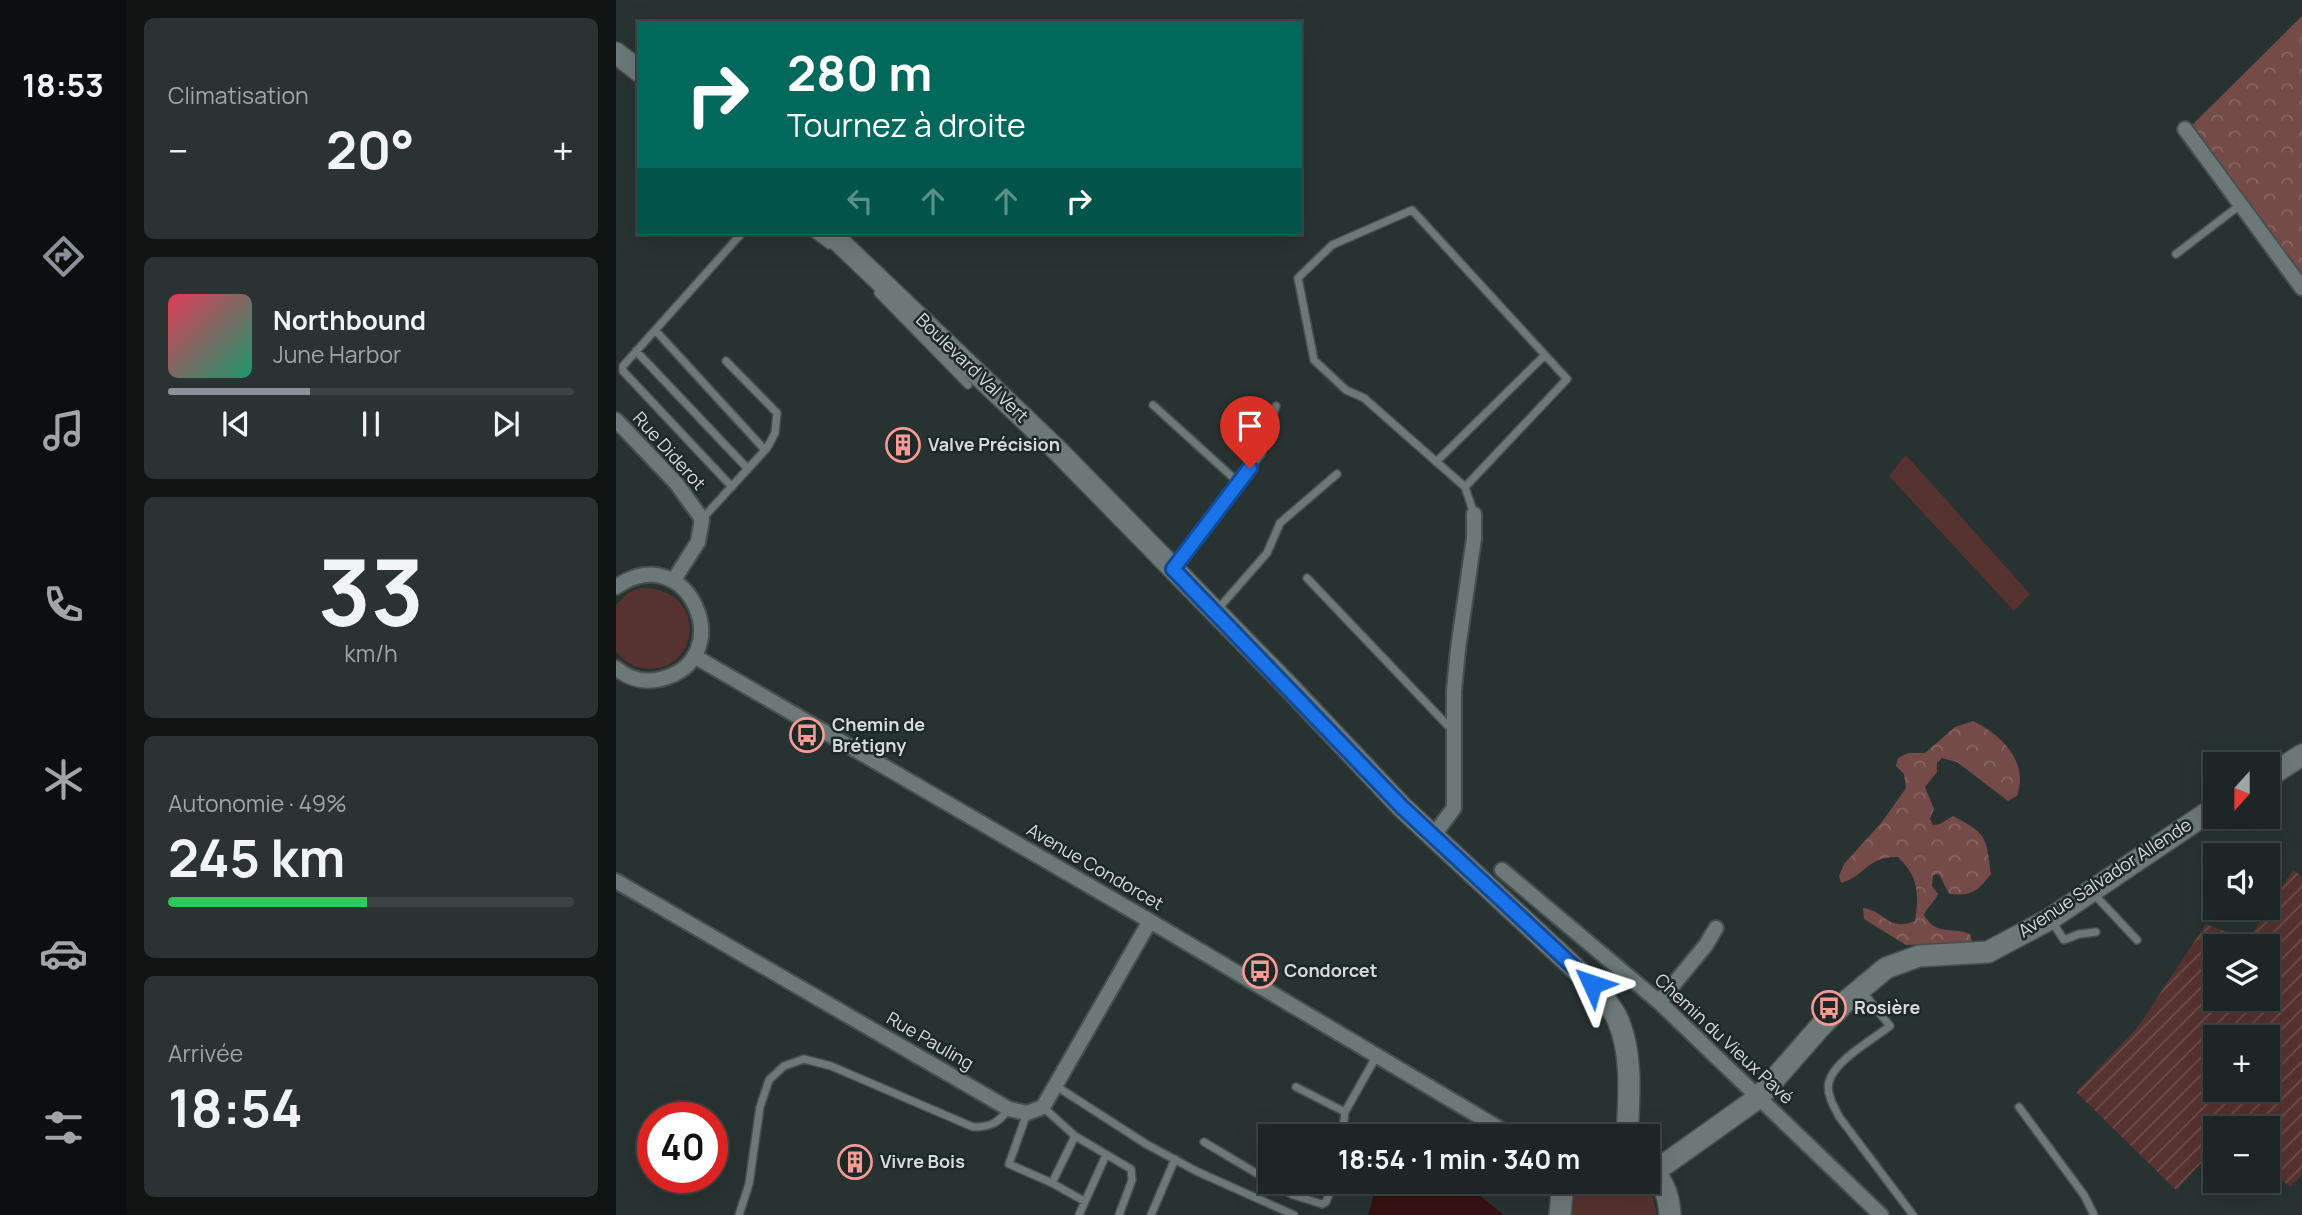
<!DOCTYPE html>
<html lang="fr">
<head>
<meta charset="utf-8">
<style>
	body { margin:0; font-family:Manrope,sans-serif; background:#2b3232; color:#f1f3f6; height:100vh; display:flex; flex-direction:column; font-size:26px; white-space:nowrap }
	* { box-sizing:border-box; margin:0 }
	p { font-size:23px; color:#a1a5a7 }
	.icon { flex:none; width:38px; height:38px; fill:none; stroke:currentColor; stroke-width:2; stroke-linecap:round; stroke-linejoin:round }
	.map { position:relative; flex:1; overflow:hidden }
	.sheet { display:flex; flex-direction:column; gap:18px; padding:18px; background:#101514; width:490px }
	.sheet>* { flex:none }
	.hud { position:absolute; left:21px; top:21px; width:665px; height:214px; border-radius:0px; box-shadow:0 7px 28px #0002,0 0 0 2px #3c4342; background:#00695c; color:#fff; overflow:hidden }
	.needle { width:46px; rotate:201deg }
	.controls { position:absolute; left:1587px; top:752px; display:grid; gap:14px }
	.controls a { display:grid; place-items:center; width:77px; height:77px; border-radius:0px; background:#1e2625; box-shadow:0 7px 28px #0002,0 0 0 2px #3c4342; font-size:35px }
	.speed { position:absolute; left:21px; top:1102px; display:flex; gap:14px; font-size:35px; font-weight:700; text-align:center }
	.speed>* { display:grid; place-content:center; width:91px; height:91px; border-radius:50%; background:#1e2625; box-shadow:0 7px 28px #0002,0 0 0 2px #3c4342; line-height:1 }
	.speed .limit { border:10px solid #d22; background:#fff; color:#111 }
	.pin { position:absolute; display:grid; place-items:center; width:60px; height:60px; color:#fff; margin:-72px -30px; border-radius:50% 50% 50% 0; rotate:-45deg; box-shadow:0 0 7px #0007 }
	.pin .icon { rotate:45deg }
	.me { position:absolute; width:77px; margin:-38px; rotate:312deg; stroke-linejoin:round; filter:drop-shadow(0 0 5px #0008) }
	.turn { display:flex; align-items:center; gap:24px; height:147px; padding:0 35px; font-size:32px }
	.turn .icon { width:91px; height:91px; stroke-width:2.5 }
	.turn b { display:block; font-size:49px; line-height:60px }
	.lanes { display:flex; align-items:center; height:66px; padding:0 35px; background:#0003; justify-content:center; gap:35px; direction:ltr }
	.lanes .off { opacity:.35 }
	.big { font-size:52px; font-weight:700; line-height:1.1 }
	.sheet .tile { flex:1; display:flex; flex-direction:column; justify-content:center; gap:10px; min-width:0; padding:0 24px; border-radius:10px; background:#2b3232 }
	.sheet .dial { align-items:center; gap:0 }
	.dial b { font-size:91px; line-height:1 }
	.song { display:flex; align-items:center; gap:21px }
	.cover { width:84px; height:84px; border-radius:10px; background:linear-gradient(135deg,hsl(350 70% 55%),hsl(160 70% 35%)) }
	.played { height:7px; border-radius:4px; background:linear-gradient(90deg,#8c9099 35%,#3c4342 35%) }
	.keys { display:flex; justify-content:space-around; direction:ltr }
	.heat { display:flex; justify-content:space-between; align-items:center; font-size:38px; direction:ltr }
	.charge { height:10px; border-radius:5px; background:linear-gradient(90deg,#34c759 49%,#3c4342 0) }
	.trip { position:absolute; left:642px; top:1124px; width:402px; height:70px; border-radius:0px; background:#1e2625; box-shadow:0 7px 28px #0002,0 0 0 2px #3c4342; font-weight:700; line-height:70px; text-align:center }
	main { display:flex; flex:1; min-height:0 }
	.menu { display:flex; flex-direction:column; width:126px; justify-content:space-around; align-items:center; background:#0c0f0f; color:#a1a5a7 }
	.menu .icon { width:49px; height:49px }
	.menu .current { color:#8c9099 }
	.menu b { font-size:32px; color:#f1f3f6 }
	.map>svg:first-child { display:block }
	.grass { fill:#563230 }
	.forest { fill:url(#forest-crowns) }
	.garden { fill:url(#garden-furrows); fill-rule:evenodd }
	.water { fill:#361212 }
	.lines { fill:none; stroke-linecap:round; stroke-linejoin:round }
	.lane-casing { stroke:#47504f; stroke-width:10 }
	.street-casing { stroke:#47504f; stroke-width:18 }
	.secondary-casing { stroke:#47504f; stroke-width:24 }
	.lane { stroke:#6d7978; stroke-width:7 }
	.street { stroke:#6d7978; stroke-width:14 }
	.secondary { stroke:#6d7978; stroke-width:21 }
	.route-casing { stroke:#114b97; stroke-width:18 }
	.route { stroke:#1a73e8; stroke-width:12 }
	.labels { text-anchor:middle; stroke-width:5; stroke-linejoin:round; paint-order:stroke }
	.street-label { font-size:18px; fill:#d6dcdb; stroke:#1e2927 }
	.poi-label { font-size:18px; font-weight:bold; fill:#d6dcdb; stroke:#1e2927; text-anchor:start }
</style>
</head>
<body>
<main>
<nav class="menu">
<b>18:53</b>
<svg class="icon current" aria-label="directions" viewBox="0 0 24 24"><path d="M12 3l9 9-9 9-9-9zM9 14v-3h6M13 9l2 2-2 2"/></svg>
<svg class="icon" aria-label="music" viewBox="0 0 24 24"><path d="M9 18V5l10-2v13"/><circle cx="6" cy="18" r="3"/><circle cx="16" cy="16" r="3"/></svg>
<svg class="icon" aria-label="phone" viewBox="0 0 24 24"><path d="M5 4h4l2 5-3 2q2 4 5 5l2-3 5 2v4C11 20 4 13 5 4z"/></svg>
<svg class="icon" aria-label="climate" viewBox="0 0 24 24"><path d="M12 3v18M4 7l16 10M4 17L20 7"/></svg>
<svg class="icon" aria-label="car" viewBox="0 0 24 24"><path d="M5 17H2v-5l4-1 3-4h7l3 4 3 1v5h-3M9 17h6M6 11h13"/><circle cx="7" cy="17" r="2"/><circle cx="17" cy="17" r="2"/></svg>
<svg class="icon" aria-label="filters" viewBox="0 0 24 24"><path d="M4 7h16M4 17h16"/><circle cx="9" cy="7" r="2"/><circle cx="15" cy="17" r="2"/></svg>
</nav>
<section class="sheet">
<div class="tile"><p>Climatisation</p>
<div class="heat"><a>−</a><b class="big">20°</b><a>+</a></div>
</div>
<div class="tile">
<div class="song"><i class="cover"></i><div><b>Northbound</b><p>June Harbor</p></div></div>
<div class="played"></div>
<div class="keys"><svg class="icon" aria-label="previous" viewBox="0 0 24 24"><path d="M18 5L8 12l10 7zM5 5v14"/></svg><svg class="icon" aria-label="pause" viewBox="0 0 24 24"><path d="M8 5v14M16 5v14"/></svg><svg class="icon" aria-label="next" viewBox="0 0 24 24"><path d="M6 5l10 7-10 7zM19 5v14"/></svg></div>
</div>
<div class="tile dial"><b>33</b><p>km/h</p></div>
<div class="tile"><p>Autonomie · 49%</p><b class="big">245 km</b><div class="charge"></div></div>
<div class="tile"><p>Arrivée</p><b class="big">18:54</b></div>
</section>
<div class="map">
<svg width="1686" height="1215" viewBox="0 0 1686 1215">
	<defs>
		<pattern id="forest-crowns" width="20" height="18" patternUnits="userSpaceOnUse" patternTransform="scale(1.75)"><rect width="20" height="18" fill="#754b49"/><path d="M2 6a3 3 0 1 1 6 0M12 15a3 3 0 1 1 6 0" fill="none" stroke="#886463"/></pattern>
		<pattern id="garden-furrows" width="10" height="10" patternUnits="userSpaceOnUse" patternTransform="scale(1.75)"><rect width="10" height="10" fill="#563230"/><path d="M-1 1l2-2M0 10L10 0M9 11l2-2" fill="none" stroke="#6e4f4d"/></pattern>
	</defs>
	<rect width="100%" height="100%" fill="#283331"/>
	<path class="grass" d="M 1290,455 L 1414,594 L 1398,611 L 1273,476 Z
		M 25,588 C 96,588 83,677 27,668 C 16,667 6,660 0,651 L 0,605 L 12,593 Z
		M 969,1181 L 1026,1181 L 1036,1194 L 1041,1215 L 954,1215 L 958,1196 Z"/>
	<path class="forest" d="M 1686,16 L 1686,276 L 1573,128 Z
		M 1357,721 C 1386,735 1413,762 1401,796 L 1392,801 L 1341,762 L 1326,758 L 1321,763 L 1321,772 L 1309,787 L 1318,809 L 1314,819 L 1317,825 L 1324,824 L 1337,816 C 1371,834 1370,836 1375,874 C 1361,892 1356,896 1333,894 L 1323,874 L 1317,875 L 1316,886 L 1322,894 C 1318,903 1311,907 1308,915 C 1321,937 1335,926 1354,934 L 1356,943 L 1337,947 L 1323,944 L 1290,945 L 1248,919 L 1247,908 C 1270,911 1271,932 1299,921 C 1303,894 1303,877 1282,857 C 1251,856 1251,875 1225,883 L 1223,876 L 1228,864 L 1266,822 L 1290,788 L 1288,774 L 1280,766 L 1282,758 L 1292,753 L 1309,753 L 1339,727 Z"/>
	<path class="garden" d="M 1677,870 L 1686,876 L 1686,1175 L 1674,1187 L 1652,1169 L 1652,1129 L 1600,1129 L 1599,1148 L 1560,1190 L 1460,1092 L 1522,1027 L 1590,924 L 1632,940 ZM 1600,947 L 1652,947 L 1652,999 L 1600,999 ZM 1600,1038 L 1652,1038 L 1652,1090 L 1600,1090 Z"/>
	<path class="water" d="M 762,1181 L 845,1181 L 888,1215 L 752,1215 Z"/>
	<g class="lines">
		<g class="lane-casing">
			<path id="lane" d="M 197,233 L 213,245
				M 1560,254 L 1624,205
				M 262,293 L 352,385
				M 39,330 L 149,450
				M 20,351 L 132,469
				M 537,405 L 623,483
				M 820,462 L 929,355
				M 116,487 L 7,371 L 7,366 L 126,233
				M 849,487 L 748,398 L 730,390 L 698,360 L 682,278 L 716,245 L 796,210 L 951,379 L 849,487 L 858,514
				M 86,519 L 151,448 L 159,433 L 161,413 L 110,361
				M 559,566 L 645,454 L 660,406
				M 691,578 L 836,730
				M 602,609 L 651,553 L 664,523 L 721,474
				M 1476,892 L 1521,940
				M 1435,920 L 1448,940 L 1463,934 L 1480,932
				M 1247,992 L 1274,1026 C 1257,1039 1218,1061 1213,1082 C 1210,1094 1218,1107 1224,1118 L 1297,1215
				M 440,1086 L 530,1144 L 580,1171 L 678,1215
				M 680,1087 L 729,1112
				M 427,1107 L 459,1136 L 515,1169 L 516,1180 L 503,1215
				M 1403,1107 L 1468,1195 L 1478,1215
				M 411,1113 L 393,1164 L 436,1183 L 468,1201
				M 726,1136 L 729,1112 L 760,1057
				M 588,1142 L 677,1195 L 706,1204 L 710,1202 L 718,1181
				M 436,1183 L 459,1136
				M 123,1215 L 133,1184 L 144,1107 L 153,1080 L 168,1066 L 188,1059 L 215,1066 L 357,1127 C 375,1127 382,1123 393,1109
				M 463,1215 L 490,1155
				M 535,1215 L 559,1159"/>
		</g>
		<g class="street-casing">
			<path id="street" d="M 1569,129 L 1686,288
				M 0,420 L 60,483 L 86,519 L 82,542 L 57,581
				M 0,587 C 72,536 125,659 45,679 C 29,683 13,679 0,668
				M 78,656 L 534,921 L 896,1136
				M 817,836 L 838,808 L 838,691 L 842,649 L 858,538 L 858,514
				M 886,870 L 1043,1002 L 1265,1215
				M 0,881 L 393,1109 L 411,1113 L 427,1107 L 534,921
				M 1043,1002 L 1090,945 L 1100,928"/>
		</g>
		<g class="secondary-casing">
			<path id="secondary" d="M 0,53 L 23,71
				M 214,233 L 441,450 L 672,686 L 786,807 L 976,984 C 984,995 997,1007 1002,1020 C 1017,1055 1013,1099 1011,1136
				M 1652,777 L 1686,755
				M 1032,1168 C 1048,1179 1053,1197 1054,1215
				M 1038,1172 L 1142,1098 L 1204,1027 L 1228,1003 L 1270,968 L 1303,956 L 1372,952 L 1434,919 L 1600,807
				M 944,1215 L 946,1193 L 952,1181"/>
		</g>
		<use href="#lane" class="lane"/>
		<use href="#street" class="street"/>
		<use href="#secondary" class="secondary"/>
	</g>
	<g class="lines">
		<g class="route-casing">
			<path id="route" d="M 634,468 L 557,569 L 786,807 L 976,984"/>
		</g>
		<use href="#route" class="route"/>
	</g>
	<defs>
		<g id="building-ring" transform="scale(1.75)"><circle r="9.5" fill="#1e2927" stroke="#f59b98" stroke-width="1.5"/><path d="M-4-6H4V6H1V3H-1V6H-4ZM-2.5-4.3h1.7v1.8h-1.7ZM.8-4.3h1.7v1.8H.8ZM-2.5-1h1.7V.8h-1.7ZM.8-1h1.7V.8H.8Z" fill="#f59b98"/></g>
		<g id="bus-ring" transform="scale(1.75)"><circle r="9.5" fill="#1e2927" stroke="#f59b98" stroke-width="1.5"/><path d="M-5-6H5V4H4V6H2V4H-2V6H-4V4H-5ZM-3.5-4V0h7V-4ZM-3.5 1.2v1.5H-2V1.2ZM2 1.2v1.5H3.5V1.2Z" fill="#f59b98"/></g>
	</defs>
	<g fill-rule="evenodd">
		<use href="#building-ring" x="287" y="445"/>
		<use href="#bus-ring" x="191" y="735"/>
		<use href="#bus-ring" x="644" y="971"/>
		<use href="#bus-ring" x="1213" y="1008"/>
		<use href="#building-ring" x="239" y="1162"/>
	</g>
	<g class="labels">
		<g class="street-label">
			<text transform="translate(356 368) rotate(44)" y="6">Boulevard Val Vert</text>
			<text transform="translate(53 451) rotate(48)" y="6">Rue Diderot</text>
			<text transform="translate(479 867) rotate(30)" y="6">Avenue Condorcet</text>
			<text transform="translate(1489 878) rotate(-33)" y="6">Avenue Salvador Allende</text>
			<text transform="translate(1108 1039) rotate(43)" y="6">Chemin du Vieux Pavé</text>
			<text transform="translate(314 1041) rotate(30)" y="6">Rue Pauling</text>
		</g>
		<g class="poi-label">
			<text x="312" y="451">Valve Précision</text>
			<text x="216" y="731">Chemin de<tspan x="216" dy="21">Brétigny</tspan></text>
			<text x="668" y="977">Condorcet</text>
			<text x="1238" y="1014">Rosière</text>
			<text x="264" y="1168">Vivre Bois</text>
		</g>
	</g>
</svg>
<div class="controls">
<a><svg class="needle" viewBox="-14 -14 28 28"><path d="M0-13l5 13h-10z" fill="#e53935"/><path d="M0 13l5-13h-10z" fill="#a1a5a7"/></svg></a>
<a><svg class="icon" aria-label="sound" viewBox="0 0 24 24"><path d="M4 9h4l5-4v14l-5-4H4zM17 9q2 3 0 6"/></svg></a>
<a><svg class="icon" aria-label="layers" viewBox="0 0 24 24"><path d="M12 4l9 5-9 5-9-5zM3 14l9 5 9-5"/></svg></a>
<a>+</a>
<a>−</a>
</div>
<div class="speed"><div class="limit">40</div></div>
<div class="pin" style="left:634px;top:468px;background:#d93025"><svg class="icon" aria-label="arrive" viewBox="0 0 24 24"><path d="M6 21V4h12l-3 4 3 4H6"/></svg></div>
<svg class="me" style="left:976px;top:984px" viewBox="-20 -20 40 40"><path d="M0-17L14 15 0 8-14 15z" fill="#1a73e8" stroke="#fff" stroke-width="4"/></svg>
<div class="trip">18:54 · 1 min · 340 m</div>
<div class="hud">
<div class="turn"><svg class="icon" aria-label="right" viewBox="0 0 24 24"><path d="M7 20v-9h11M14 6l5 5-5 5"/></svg><div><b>280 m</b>Tournez à droite</div></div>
<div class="lanes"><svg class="icon off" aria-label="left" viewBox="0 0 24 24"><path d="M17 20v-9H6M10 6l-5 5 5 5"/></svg><svg class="icon off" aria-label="ahead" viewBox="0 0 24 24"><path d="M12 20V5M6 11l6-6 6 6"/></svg><svg class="icon off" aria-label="ahead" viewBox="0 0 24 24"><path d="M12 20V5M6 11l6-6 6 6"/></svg><svg class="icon" aria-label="right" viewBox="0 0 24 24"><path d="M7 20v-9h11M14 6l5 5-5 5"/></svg></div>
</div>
</div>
</main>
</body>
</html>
